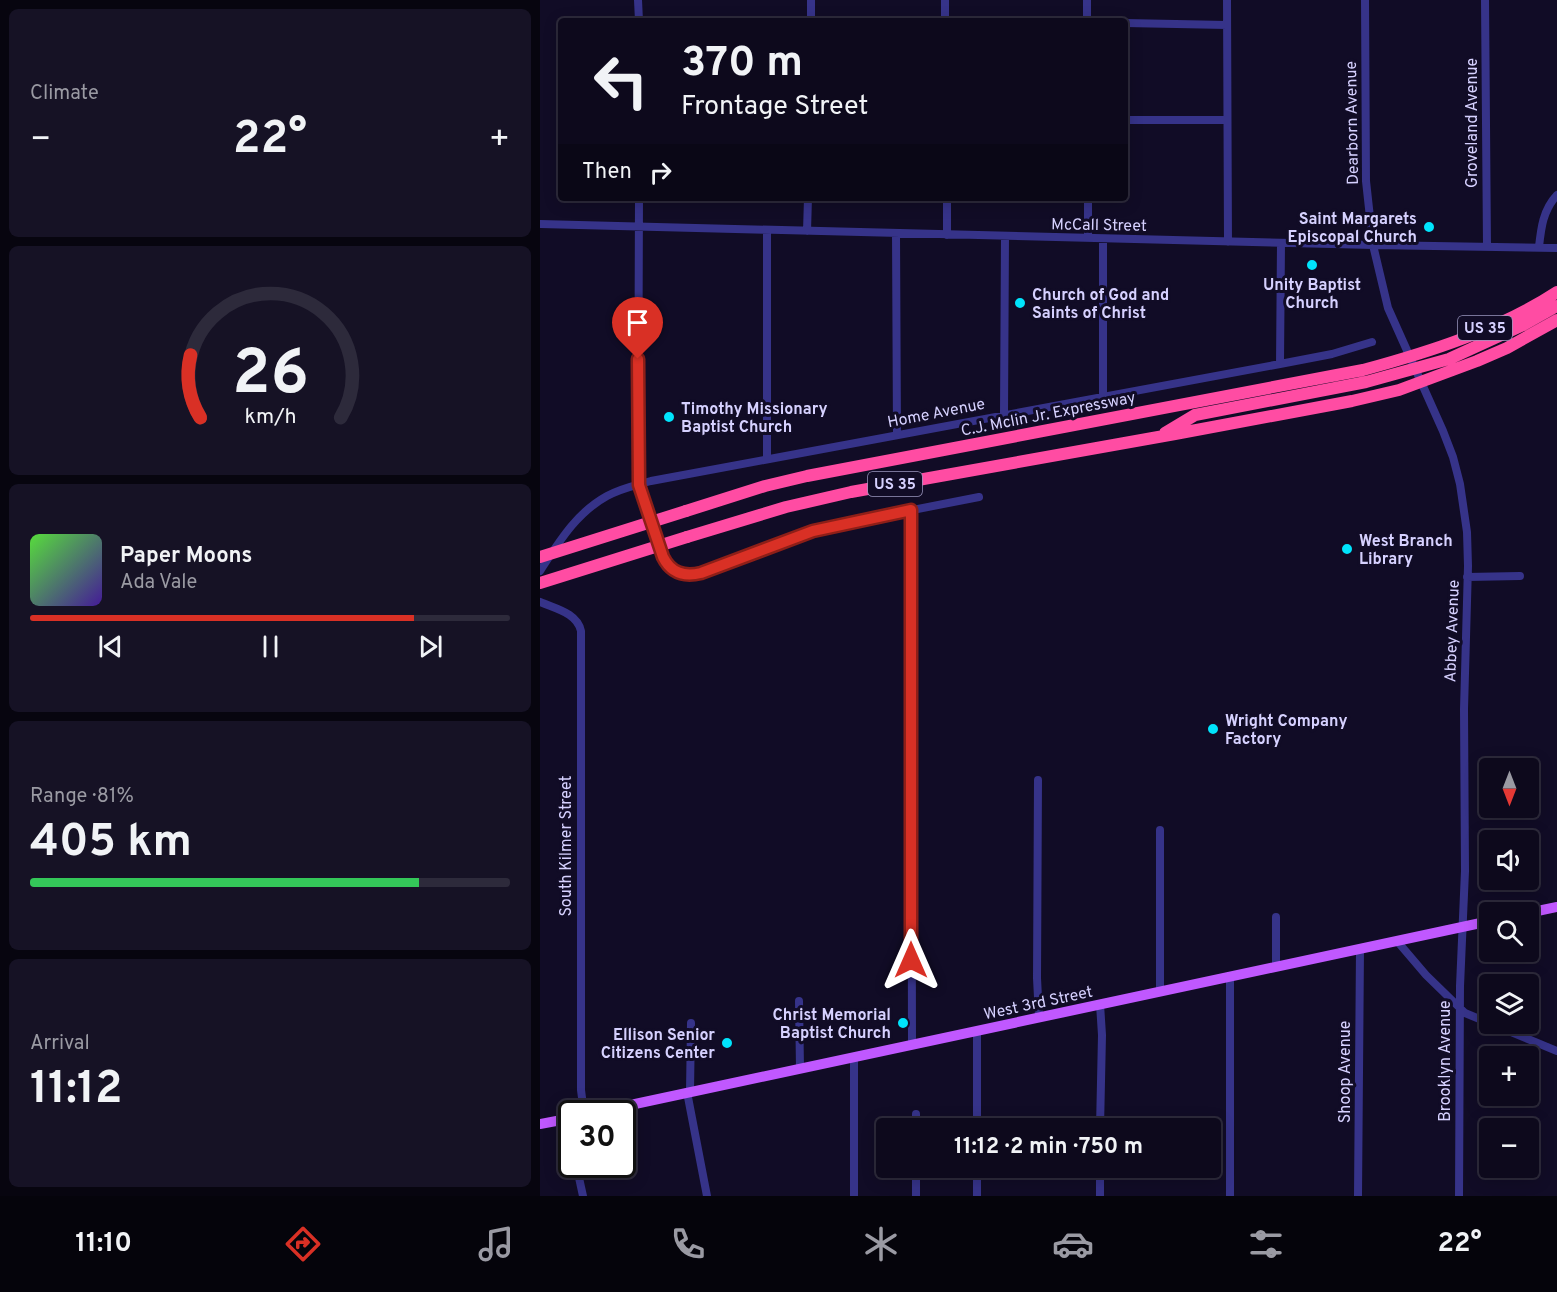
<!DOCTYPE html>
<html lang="en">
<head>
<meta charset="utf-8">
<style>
	body { margin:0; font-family:Overpass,sans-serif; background:#161225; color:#f1f3f6; height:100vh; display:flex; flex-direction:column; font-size:22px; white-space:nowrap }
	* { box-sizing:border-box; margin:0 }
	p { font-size:20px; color:#9a9aa3 }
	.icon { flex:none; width:33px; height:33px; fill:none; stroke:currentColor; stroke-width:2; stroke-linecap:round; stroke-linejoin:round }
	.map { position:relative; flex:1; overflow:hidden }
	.side { display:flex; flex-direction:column; gap:9px; padding:9px; background:#07050f; width:540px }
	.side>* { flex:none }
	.guide { position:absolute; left:18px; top:18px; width:570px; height:183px; border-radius:6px; box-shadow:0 3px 15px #0003,0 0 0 2px #2d2a3b; background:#0d091c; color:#f1f3f6; overflow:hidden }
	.needle { width:39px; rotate:180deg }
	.controls { position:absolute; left:939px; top:758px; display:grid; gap:12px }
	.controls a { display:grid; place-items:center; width:60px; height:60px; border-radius:6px; background:#0d091c; box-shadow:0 3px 15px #0003,0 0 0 2px #2d2a3b; font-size:30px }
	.speed { position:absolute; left:18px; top:1100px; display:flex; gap:12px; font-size:30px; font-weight:700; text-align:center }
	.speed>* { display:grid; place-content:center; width:78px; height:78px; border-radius:50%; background:#0d091c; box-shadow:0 3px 15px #0003,0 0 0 2px #2d2a3b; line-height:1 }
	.speed .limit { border:3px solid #111; border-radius:9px; background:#fff; color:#111 }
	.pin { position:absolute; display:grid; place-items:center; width:51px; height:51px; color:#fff; margin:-62px -26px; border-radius:50% 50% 50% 0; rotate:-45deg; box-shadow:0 0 6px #0007 }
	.pin .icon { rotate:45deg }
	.me { position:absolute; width:66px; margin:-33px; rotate:0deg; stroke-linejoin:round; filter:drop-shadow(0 0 4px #0008) }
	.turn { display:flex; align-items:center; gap:21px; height:126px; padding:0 24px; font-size:27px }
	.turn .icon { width:78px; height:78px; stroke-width:2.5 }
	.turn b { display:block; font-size:42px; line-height:51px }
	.then { display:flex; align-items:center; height:57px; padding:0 24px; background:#0003; gap:12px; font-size:22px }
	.big { font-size:45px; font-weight:700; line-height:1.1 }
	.side .widget { flex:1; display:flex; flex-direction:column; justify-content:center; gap:9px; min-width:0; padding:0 21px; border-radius:9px; background:#161225 }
	.side .dial { align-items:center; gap:0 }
	.dial svg { height:156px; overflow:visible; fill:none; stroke:#2d2a3b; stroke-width:7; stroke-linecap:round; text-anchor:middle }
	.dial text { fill:#f1f3f6; stroke:none }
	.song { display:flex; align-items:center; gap:18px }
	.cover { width:72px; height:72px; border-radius:9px; background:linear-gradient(135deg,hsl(110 70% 55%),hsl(260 70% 35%)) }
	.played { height:6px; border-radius:3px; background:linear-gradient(90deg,#d93025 80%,#2d2a3b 80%) }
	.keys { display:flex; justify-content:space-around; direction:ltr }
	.heat { display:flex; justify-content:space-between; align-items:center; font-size:33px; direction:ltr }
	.charge { height:9px; border-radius:4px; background:linear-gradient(90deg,#34c759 81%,#2d2a3b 0) }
	.trip { position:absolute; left:336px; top:1118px; width:345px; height:60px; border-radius:6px; background:#0d091c; box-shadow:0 3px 15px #0003,0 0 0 2px #2d2a3b; font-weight:700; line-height:60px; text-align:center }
	.tabs { display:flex; height:96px; justify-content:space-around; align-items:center; background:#05040b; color:#9a9aa3 }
	.tabs .icon { width:42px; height:42px }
	.tabs .on { color:#d93025 }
	.tabs b { font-size:27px; color:#f1f3f6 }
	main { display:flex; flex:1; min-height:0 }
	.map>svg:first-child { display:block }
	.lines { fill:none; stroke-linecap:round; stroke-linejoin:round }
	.minor { stroke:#363389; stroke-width:8 }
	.major { stroke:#c058ff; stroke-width:10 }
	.highway { stroke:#ff4ca3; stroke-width:12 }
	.highway-bridge { stroke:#ff4ca3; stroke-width:12 }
	.route-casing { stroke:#8d1f18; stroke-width:15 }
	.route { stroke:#d93025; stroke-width:10 }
	.poi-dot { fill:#00e4fc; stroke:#110c26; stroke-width:2 }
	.labels { text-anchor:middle; stroke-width:6; stroke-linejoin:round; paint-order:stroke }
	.shield { fill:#110c26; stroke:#9b96be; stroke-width:1.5 }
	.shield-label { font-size:15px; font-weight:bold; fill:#d6d1ff }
	.street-label { font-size:16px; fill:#d6d1ff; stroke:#110c26 }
	.poi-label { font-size:16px; font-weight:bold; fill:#d6d1ff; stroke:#110c26; text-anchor:start }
</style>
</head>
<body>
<main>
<section class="side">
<div class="widget"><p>Climate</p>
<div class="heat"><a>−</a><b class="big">22°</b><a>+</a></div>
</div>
<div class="widget dial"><svg viewBox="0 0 100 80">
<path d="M14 69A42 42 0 1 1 86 69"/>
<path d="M14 69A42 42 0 0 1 9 37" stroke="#d93025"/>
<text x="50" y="56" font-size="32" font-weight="700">26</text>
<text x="50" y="72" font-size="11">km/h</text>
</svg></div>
<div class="widget">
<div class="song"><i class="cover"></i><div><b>Paper Moons</b><p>Ada Vale</p></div></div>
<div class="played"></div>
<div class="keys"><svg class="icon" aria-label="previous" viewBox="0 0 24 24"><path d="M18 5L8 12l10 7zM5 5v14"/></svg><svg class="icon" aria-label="pause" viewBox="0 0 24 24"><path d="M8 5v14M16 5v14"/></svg><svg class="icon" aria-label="next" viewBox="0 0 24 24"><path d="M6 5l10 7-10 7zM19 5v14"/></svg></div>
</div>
<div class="widget"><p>Range · 81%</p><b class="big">405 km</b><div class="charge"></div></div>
<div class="widget"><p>Arrival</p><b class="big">11:12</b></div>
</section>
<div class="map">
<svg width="1017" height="1196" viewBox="0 0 1017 1196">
	<rect width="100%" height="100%" fill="#110c26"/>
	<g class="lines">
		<path class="minor" d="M 98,0 L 99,21
			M 405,0 L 405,21
			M 547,0 L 547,21
			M 687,0 L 688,242
			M 825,0 L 826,181 L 833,245 L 848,308 L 903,431 L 913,457 L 920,484 L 927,532 L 928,566 L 924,709 L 925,871 L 920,986 L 919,1196
			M 945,0 L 947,246
			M 271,21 L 271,0
			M 585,23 L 687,25
			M 585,120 L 687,120
			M 99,198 L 98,475 C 100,491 118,553 127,565 C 133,573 142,575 152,575 L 249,539 L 291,526 L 439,497
			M 407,198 L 407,235
			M 548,198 L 548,238
			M 0,224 L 833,245 L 1017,248
			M 267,231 L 268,198
			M 356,233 L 357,435
			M 999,247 C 1001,228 1003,210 1017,195
			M 740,364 L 741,243
			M 563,396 L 563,239
			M 464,415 L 465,236
			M 227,459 L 227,230
			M 371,510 L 372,1045
			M 0,571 C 19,542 36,513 67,496 C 81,488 97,485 111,481 L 740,364 L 792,354 L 832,342
			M 927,577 L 980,576
			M 0,602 C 16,609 37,613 41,631 L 41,1090 L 44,1113
			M 498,780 L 497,978 L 499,1017
			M 620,830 L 620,992
			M 857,941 L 886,975 L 925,1013 L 1017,1051
			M 736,967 L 736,917
			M 259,1001 L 260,1068
			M 560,1004 L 562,1035 L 560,1128
			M 437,1031 L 437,1128
			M 147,1092 L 167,1196
			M 150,1092 L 151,1023
			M 376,1114 L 376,1128
			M 26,1119 L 32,1140
			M 36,1164 L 43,1196
			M 376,1167 L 376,1196
			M 560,1167 L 560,1196
			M 314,1196 L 314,1057
			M 437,1196 L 437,1167
			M 690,1196 L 690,977
			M 818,1196 L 820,949"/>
		<path class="major" d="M 988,913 L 1017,907
			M 53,1113 L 950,921
			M 0,1124 L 32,1118"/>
		<path class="highway" d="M 625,433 L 655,415 L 826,382 L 909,359 L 983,325 L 1017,306
			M 146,511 L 225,486 L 267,476 L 823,370 C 889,352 959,330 1017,292
			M 147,537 L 246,507 L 311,492 L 635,434 L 812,401 L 859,390 L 937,361 L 967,348 L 1017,320"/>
		<path class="highway-bridge" d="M 0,557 L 146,511
			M 0,583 L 147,537"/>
	</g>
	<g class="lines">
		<g class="route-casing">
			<path id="route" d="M 98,359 L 99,485 L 123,557 C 131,573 144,577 161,573 L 273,531 L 371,510 L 371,960"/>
		</g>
		<use href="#route" class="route"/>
	</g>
	<g class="poi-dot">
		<circle cx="889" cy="227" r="6"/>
		<circle cx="772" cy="265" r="6"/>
		<circle cx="480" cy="303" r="6"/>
		<circle cx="129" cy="417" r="6"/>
		<circle cx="807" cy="549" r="6"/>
		<circle cx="673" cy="729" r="6"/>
		<circle cx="363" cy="1023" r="6"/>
		<circle cx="187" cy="1043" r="6"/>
	</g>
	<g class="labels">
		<g class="shield">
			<rect x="918" y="316" width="54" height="24" rx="4.5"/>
			<rect x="328" y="472" width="54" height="24" rx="4.5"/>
		</g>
		<g class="shield-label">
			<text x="945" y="333">US 35</text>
			<text x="355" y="489">US 35</text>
		</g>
		<g class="street-label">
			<text transform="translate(811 123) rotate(-91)" y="6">Dearborn Avenue</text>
			<text transform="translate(931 123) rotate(-90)" y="6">Groveland Avenue</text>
			<text transform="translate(559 224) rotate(1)" y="6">McCall Street</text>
			<text transform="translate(396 412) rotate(-11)" y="6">Home Avenue</text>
			<text transform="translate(508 413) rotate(-11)" y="6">C.J. Mclin Jr. Expressway</text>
			<text transform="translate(911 631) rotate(-88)" y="6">Abbey Avenue</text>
			<text transform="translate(25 846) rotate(-90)" y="6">South Kilmer Street</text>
			<text transform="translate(498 1002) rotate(-12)" y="6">West 3rd Street</text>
			<text transform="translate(904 1061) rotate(-90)" y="6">Brooklyn Avenue</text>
			<text transform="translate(804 1072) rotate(-90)" y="6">Shoop Avenue</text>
		</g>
		<g class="poi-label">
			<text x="877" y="224" text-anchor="end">Saint Margarets<tspan x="877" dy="18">Episcopal Church</tspan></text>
			<text x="772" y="290" text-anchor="middle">Unity Baptist<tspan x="772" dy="18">Church</tspan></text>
			<text x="492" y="300">Church of God and<tspan x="492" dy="18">Saints of Christ</tspan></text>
			<text x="141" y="414">Timothy Missionary<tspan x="141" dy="18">Baptist Church</tspan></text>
			<text x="819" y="546">West Branch<tspan x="819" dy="18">Library</tspan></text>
			<text x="685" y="726">Wright Company<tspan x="685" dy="18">Factory</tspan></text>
			<text x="351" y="1020" text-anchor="end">Christ Memorial<tspan x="351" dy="18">Baptist Church</tspan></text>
			<text x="175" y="1040" text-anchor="end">Ellison Senior<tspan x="175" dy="18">Citizens Center</tspan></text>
		</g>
	</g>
</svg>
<div class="controls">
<a><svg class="needle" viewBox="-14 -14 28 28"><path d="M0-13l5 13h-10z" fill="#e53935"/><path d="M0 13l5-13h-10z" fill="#9a9aa3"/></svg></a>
<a><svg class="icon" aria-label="sound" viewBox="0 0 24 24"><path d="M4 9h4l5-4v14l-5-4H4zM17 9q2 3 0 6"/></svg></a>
<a><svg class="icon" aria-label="search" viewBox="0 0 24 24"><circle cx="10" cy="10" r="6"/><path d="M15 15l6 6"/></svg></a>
<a><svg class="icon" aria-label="layers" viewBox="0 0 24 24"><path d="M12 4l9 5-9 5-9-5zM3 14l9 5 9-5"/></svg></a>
<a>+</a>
<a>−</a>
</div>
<div class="speed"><div class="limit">30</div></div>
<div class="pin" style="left:98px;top:359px;background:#d93025"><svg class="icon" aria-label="arrive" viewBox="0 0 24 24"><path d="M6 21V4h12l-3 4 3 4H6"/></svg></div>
<svg class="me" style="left:371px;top:960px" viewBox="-20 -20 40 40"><path d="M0-17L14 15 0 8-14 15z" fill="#d93025" stroke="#fff" stroke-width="4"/></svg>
<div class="trip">11:12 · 2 min · 750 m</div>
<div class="guide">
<div class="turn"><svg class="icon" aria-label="left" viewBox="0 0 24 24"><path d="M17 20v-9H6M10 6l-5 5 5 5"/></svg><div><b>370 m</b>Frontage Street</div></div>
<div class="then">Then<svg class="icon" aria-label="right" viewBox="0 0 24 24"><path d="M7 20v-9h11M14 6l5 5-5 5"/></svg></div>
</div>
</div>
</main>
<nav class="tabs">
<b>11:10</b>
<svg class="icon on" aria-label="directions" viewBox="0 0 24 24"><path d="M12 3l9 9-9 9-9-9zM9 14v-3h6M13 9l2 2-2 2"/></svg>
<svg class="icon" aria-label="music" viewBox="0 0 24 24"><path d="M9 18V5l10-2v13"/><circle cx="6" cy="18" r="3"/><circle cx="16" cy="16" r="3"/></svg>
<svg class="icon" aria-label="phone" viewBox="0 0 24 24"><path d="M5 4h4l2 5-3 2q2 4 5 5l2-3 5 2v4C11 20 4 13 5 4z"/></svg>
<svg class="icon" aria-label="climate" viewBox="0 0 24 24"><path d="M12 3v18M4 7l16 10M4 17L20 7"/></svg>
<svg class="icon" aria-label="car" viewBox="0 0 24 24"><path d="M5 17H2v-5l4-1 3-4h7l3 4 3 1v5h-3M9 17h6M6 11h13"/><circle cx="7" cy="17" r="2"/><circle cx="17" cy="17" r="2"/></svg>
<svg class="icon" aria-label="filters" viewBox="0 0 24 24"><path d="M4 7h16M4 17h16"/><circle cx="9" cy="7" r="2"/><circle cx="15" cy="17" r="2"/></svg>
<b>22°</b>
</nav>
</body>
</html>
